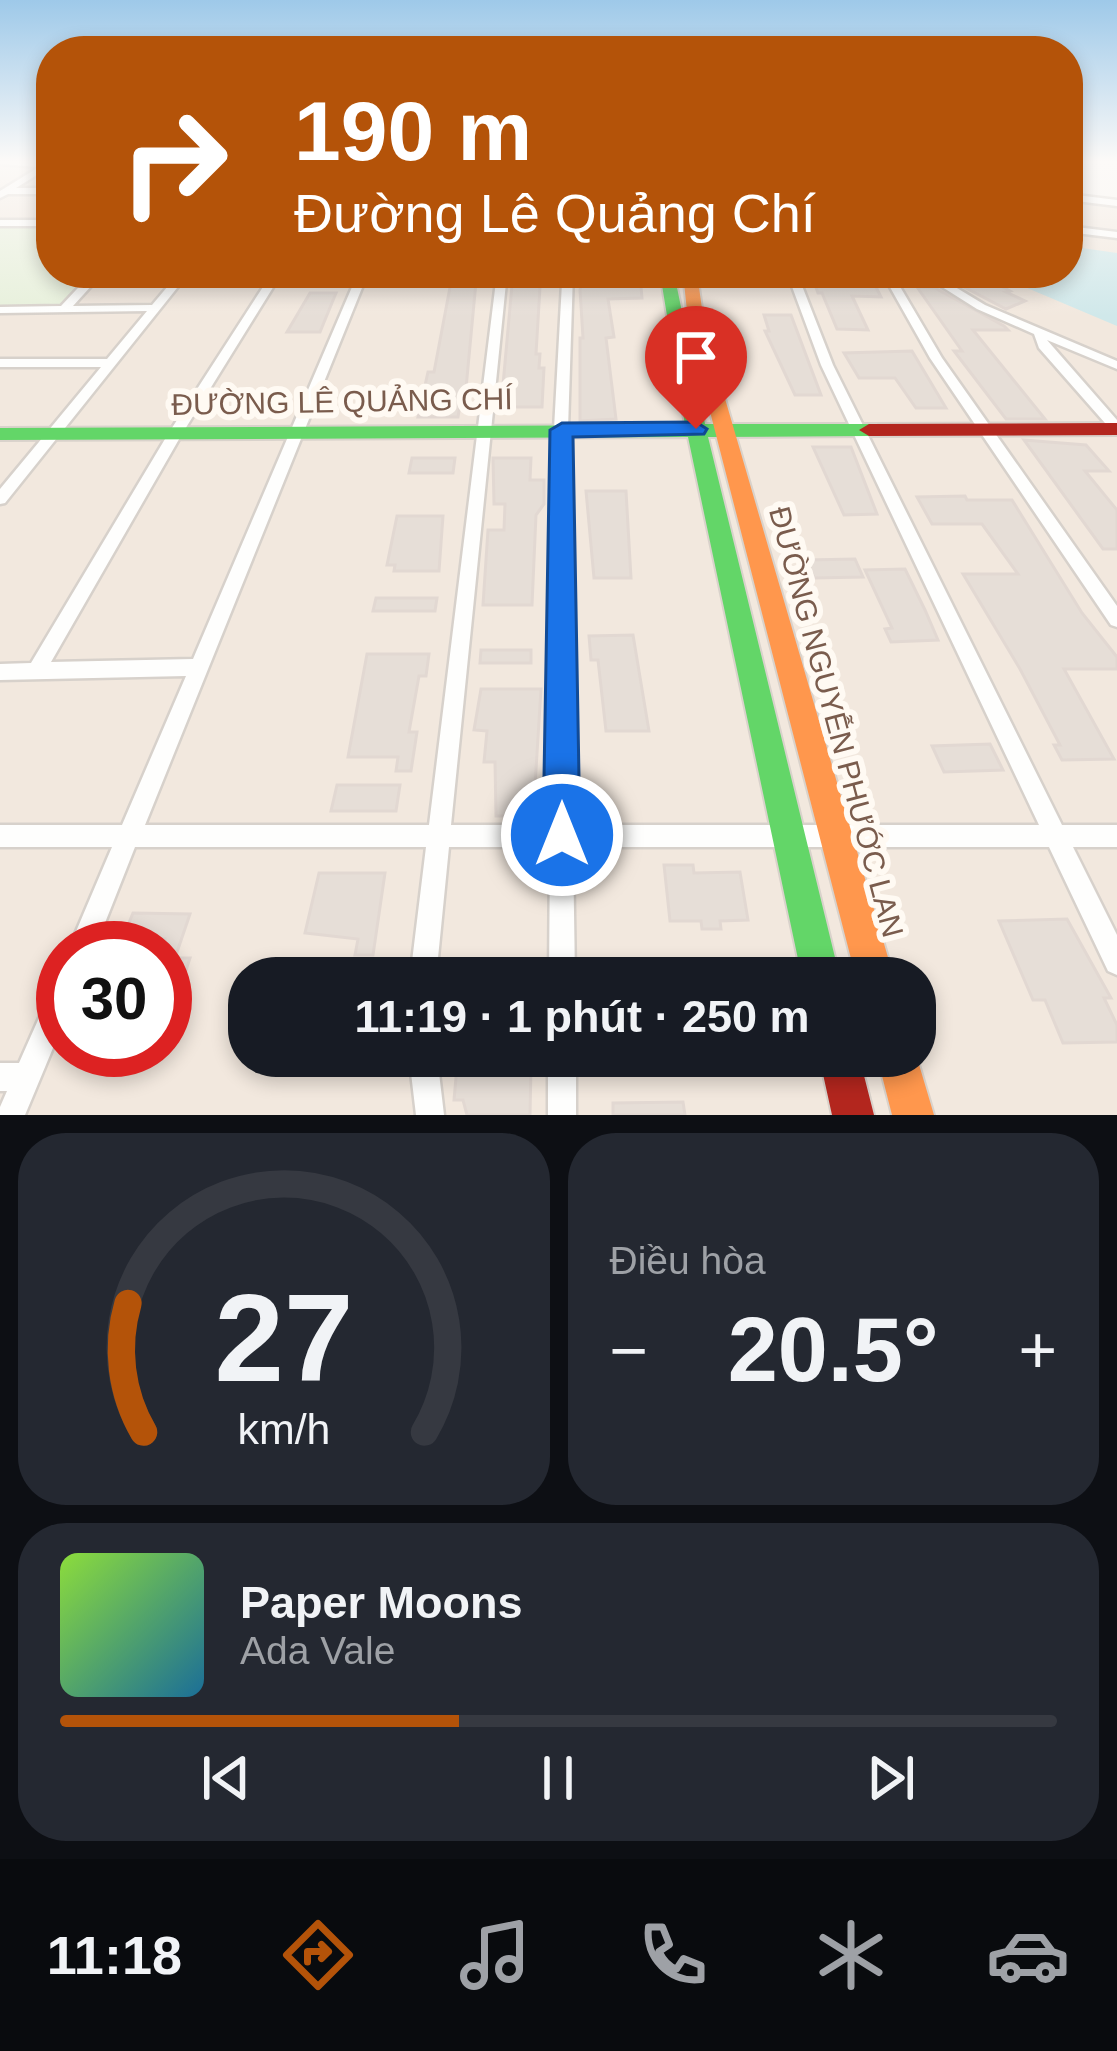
<!DOCTYPE html>
<html lang="vi">
<head>
<meta charset="utf-8">
<style>
	body { margin:0; font-family:Helvetica,sans-serif; background:#242831; color:#f1f3f6; height:100vh; display:flex; flex-direction:column; font-size:45px; white-space:nowrap }
	* { box-sizing:border-box; margin:0 }
	p { font-size:39px; color:#9ea1a6 }
	.icon { flex:none; width:66px; height:66px; fill:none; stroke:currentColor; stroke-width:2; stroke-linecap:round; stroke-linejoin:round }
	.map { position:relative; height:1115px; overflow:hidden }
	.sheet { display:flex; flex-direction:column; gap:18px; padding:18px; background:#0d0f14; flex:1 }
	.sheet>* { flex:none }
	.hud { position:absolute; left:36px; top:36px; width:1047px; height:252px; border-radius:48px; box-shadow:0 6px 18px #0003; background:#b45309; color:#fff; overflow:hidden }
	.speed { position:absolute; left:36px; top:921px; display:flex; gap:24px; font-size:60px; font-weight:700; text-align:center }
	.speed>* { display:grid; place-content:center; width:156px; height:156px; border-radius:50%; background:#171b24; box-shadow:0 6px 18px #0003; line-height:1 }
	.speed .limit { border:18px solid #d22; background:#fff; color:#111 }
	.pin { position:absolute; display:grid; place-items:center; width:102px; height:102px; color:#fff; margin:-123px -51px; border-radius:50% 50% 50% 0; rotate:-45deg; box-shadow:0 0 12px #0007 }
	.pin .icon { rotate:45deg }
	.me { position:absolute; width:132px; margin:-66px; rotate:0deg; stroke-linejoin:round; filter:drop-shadow(0 0 9px #0008) }
	.turn { display:flex; align-items:center; gap:42px; height:252px; padding:0 60px; font-size:54px }
	.turn .icon { width:156px; height:156px; stroke-width:2.5 }
	.turn b { display:block; font-size:84px; line-height:102px }
	.big { font-size:90px; font-weight:700; line-height:1.1 }
	.sheet .tile { flex:1; display:flex; flex-direction:column; justify-content:center; gap:18px; min-width:0; padding:0 42px; border-radius:48px; background:#242831 }
	.sheet .dial { align-items:center; gap:0 }
	.dial svg { height:312px; overflow:visible; fill:none; stroke:#363941; stroke-width:7; stroke-linecap:round; text-anchor:middle }
	.dial text { fill:#f1f3f6; stroke:none }
	.song { display:flex; align-items:center; gap:36px }
	.cover { width:144px; height:144px; border-radius:18px; background:linear-gradient(135deg,hsl(90 70% 55%),hsl(200 70% 35%)) }
	.played { height:12px; border-radius:6px; background:linear-gradient(90deg,#b45309 40%,#363941 40%) }
	.keys { display:flex; justify-content:space-around; direction:ltr }
	.heat { display:flex; justify-content:space-between; align-items:center; font-size:66px; direction:ltr }
	.sheet .tiles { flex:1; display:grid; gap:18px; grid-template-columns:1fr 1fr }
	.tile:last-child { grid-column:span 2 }
	.trip { position:absolute; left:228px; top:957px; width:708px; height:120px; border-radius:48px; background:#171b24; box-shadow:0 6px 18px #0003; font-weight:700; line-height:120px; text-align:center }
	.tabs { display:flex; height:192px; justify-content:space-around; align-items:center; background:#090b0e; color:#9ea1a6 }
	.tabs .icon { width:84px; height:84px }
	.tabs .selected { color:#b45309 }
	.tabs b { font-size:54px; color:#f1f3f6 }
	.map>svg:first-child { display:block }
	.residential { fill:#f2e8de; fill-rule:evenodd }
	.green { fill:#e7f0db }
	.water { fill:#d0e8ea }
	.building { fill:#e6ded7; stroke:#e2d8d2; stroke-width:3 }
	.lines { fill:none; stroke-linecap:round; stroke-linejoin:round }
	.street-casing { stroke:#d7d1cb; stroke-width:5 }
	.fast-casing { stroke:#d9d2cb; stroke-width:4 }
	.slow-casing { stroke:#d9d2cb; stroke-width:4 }
	.jam-casing { stroke:#d9d2cb; stroke-width:4 }
	.street { fill:#fefefd; fill-rule:evenodd }
	.fast { fill:#63d668; fill-rule:evenodd }
	.slow { fill:#ff974d; fill-rule:evenodd }
	.jam { fill:#b3261e; fill-rule:evenodd }
	.route { fill:#1a73e8; stroke:#114b97; stroke-width:3 }
	.labels { text-anchor:middle; stroke-width:12; stroke-linejoin:round; paint-order:stroke }
	.street-label { font-size:30px; fill:#7a5c4d; stroke:#fffaf3 }
</style>
</head>
<body>
<div class="map">
<svg width="1117" height="1115" viewBox="0 0 1117 1115">
	<rect width="100%" height="100%" fill="#f9f5f0"/>
	<path class="residential" d="M 0,161 L 51,161 L 51,273 L 1068,273 L 1068,195 L 1117,200 L 1117,1115 L 0,1115 ZM 63,948 L 165,948 L 165,1050 L 63,1050 ZM 249,978 L 915,978 L 915,1056 L 249,1056 Z"/>
	<path class="green" d="M 0,223 L 51,223 L 51,273 L 98,273 L 64,309 L 0,310 Z"/>
	<path class="water" d="M 1068,246 L 1117,253 L 1117,326 L 992,273 L 1068,273 Z"/>
	<path class="building" d="M 843,273 L 869,273 L 881,297 L 852,296 L 868,330 L 837,329 L 822,293 L 818,293 L 813,279 L 846,280 Z
		M 513,274 L 525,274 L 524,283 L 540,287 L 536,354 L 540,354 L 539,368 L 544,368 L 542,407 L 501,407 Z
		M 600,275 L 640,275 L 642,298 L 608,299 L 614,337 L 606,338 L 616,419 L 580,421 L 580,338 L 583,338 L 580,290 L 583,279 L 601,279 Z
		M 990,280 L 1010,291 L 1006,292 L 1025,301 L 1006,309 L 964,287 Z
		M 451,282 L 476,282 L 465,399 L 461,399 L 458,417 L 418,417 L 428,372 L 434,372 Z
		M 917,287 L 935,288 L 1004,326 L 1008,330 L 973,330 L 1045,419 L 1006,419 L 954,351 L 962,351 Z
		M 310,293 L 336,293 L 320,332 L 287,332 Z
		M 764,315 L 791,315 L 821,395 L 795,395 L 765,331 L 769,331 Z
		M 912,351 L 946,408 L 916,408 L 895,378 L 859,378 L 844,353 Z
		M 1024,440 L 1086,445 L 1109,471 L 1085,471 L 1117,510 L 1117,549 L 1103,549 Z
		M 813,447 L 851,447 L 877,514 L 844,515 Z
		M 412,458 L 455,458 L 453,473 L 409,473 Z
		M 493,458 L 531,458 L 530,480 L 544,480 L 544,504 L 536,515 L 532,605 L 483,605 L 488,530 L 504,530 L 505,504 L 494,504 Z
		M 586,491 L 626,491 L 631,578 L 594,578 Z
		M 965,496 L 967,500 L 1012,500 L 1082,613 L 1117,657 L 1117,669 L 1064,669 L 1114,759 L 1062,760 L 1054,745 L 1060,745 L 1020,669 L 963,574 L 1018,574 L 982,524 L 932,524 L 917,497 Z
		M 397,516 L 443,516 L 439,571 L 394,571 L 395,565 L 387,565 Z
		M 855,559 L 863,577 L 814,578 L 807,560 Z
		M 905,569 L 925,610 L 938,640 L 891,642 L 885,629 L 892,628 L 865,570 Z
		M 376,598 L 437,598 L 435,611 L 373,611 Z
		M 633,635 L 649,731 L 606,731 L 598,660 L 591,660 L 589,636 Z
		M 481,650 L 531,650 L 531,663 L 480,663 Z
		M 367,654 L 429,654 L 426,676 L 419,676 L 409,732 L 417,732 L 411,771 L 396,771 L 398,757 L 348,757 Z
		M 481,689 L 541,689 L 534,802 L 543,802 L 542,816 L 496,816 L 495,762 L 484,762 L 487,731 L 474,730 Z
		M 990,744 L 1003,770 L 944,772 L 932,746 Z
		M 337,785 L 400,785 L 396,811 L 331,811 Z
		M 664,865 L 693,865 L 694,873 L 740,872 L 748,920 L 720,921 L 721,929 L 702,929 L 701,921 L 670,921 Z
		M 319,873 L 385,873 L 373,955 L 355,955 L 358,939 L 305,933 Z
		M 133,913 L 190,914 L 175,958 L 190,958 L 168,1026 L 165,939 L 123,938 Z
		M 1067,919 L 1111,998 L 1104,998 L 1117,1025 L 1117,1042 L 1063,1043 L 1045,1000 L 1033,1000 L 999,921 Z
		M 457,1066 L 531,1066 L 530,1115 L 467,1115 L 463,1100 L 454,1100 Z
		M 683,1102 L 685,1115 L 613,1115 L 613,1103 Z"/>
	<g class="lines">
		<g class="street-casing">
			<path id="street" d="M 0,161 L 51,161 L 51,166 L 16,188 L 51,188 L 51,194 L 8,194 L 0,198 L 0,191 L 39,167 L 0,164 Z
				M 1068,194 L 1117,200 L 1117,206 L 1068,200 Z
				M 0,220 L 51,220 L 51,226 L 0,226 Z
				M 1068,226 L 1117,232 L 1117,238 L 1068,232 Z
				M 92,273 L 103,273 L 73,306 L 152,305 L 179,273 L 189,273 L 5,503 L 0,504 L 0,489 L 101,367 L 0,367 L 0,359 L 107,359 L 147,311 L 0,313 L 0,307 L 61,306 Z
				M 272,273 L 282,273 L 182,434 L 51,662 L 193,659 L 358,273 L 368,273 L 145,825 L 429,825 L 497,273 L 507,273 L 451,825 L 551,825 L 554,429 L 562,283 L 531,282 L 526,279 L 531,276 L 563,277 L 563,273 L 573,273 L 568,429 L 573,825 L 1039,825 L 821,365 L 787,273 L 797,273 L 833,365 L 1062,825 L 1117,825 L 1117,847 L 1073,847 L 1117,935 L 1117,975 L 1108,971 L 1049,847 L 573,847 L 575,978 L 549,978 L 550,847 L 449,847 L 436,978 L 410,978 L 426,847 L 135,847 L 95,948 L 69,948 L 112,847 L 0,847 L 0,825 L 122,825 L 186,676 L 0,680 L 0,664 L 31,663 L 168,434 Z
				M 882,273 L 892,273 L 942,358 L 1117,606 L 1117,627 L 1111,625 L 930,358 Z
				M 920,273 L 932,273 L 985,305 L 1117,361 L 1117,369 L 1047,340 L 1117,420 L 1117,432 L 1112,431 L 1039,348 L 1034,334 L 977,309 Z
				M 63,980 L 63,1024 L 25,1115 L 0,1115 L 0,1107 L 7,1091 L 0,1091 L 0,1063 L 19,1063 L 54,984 Z
				M 409,1056 L 437,1056 L 444,1115 L 416,1115 Z
				M 548,1056 L 576,1056 L 576,1115 L 548,1115 Z"/>
		</g>
		<g class="fast-casing">
			<path id="fast" d="M 660,273 L 674,273 L 705,424 L 869,424 L 879,430 L 869,436 L 708,437 L 840,978 L 802,978 L 688,437 L 0,440 L 0,428 L 685,425 Z"/>
		</g>
		<g class="slow-casing">
			<path id="slow" d="M 683,273 L 697,273 L 705,330 L 894,978 L 856,978 L 689,330 Z
				M 915,1051 L 934,1115 L 892,1115 L 877,1056 L 915,1056 Z"/>
		</g>
		<g class="jam-casing">
			<path id="jam" d="M 1117,423 L 1117,435 L 869,436 L 859,430 L 869,424 Z
				M 819,1056 L 859,1056 L 874,1115 L 832,1115 Z"/>
		</g>
		<use href="#street" class="street"/>
		<use href="#fast" class="fast"/>
		<use href="#slow" class="slow"/>
		<use href="#jam" class="jam"/>
	</g>
	<linearGradient id="sky" x2="0" y2="1"><stop stop-color="#9ec9e9"/><stop offset="0.51" stop-color="#fcfaf8"/><stop offset="1" stop-color="#fcfaf8" stop-opacity="0"/></linearGradient>
	<rect width="1117" height="317" fill="url(#sky)"/>
	<path class="route" d="M 696,422 L 707,429 L 704,434 L 573,437 L 580,835 L 575,848 L 562,854 L 548,848 L 543,835 L 550,430 L 562,423 Z"/>
	<g class="labels">
		<g class="street-label">
			<text transform="translate(342 402) rotate(-1)" y="10">ĐƯỜNG LÊ QUẢNG CHÍ</text>
			<text transform="translate(836 722) rotate(75)" y="10">ĐƯỜNG NGUYỄN PHƯỚC LAN</text>
		</g>
	</g>
</svg>
<div class="speed"><div class="limit">30</div></div>
<div class="pin" style="left:696px;top:429px;background:#d93025"><svg class="icon" aria-label="arrive" viewBox="0 0 24 24"><path d="M6 21V4h12l-3 4 3 4H6"/></svg></div>
<svg class="me" style="left:562px;top:835px" viewBox="-20 -20 40 40"><circle r="17" fill="#1a73e8" stroke="#fff" stroke-width="3"/><path d="M0-11L8 9 0 5-8 9z" fill="#fff"/></svg>
<div class="trip">11:19 · 1 phút · 250 m</div>
<div class="hud">
<div class="turn"><svg class="icon" aria-label="right" viewBox="0 0 24 24"><path d="M7 20v-9h11M14 6l5 5-5 5"/></svg><div><b>190 m</b>Đường Lê Quảng Chí</div></div>
</div>
</div>
<section class="sheet">
<div class="tiles">
<div class="tile dial"><svg viewBox="0 0 100 80">
<path d="M14 69A42 42 0 1 1 86 69"/>
<path d="M14 69A42 42 0 0 1 10 36" stroke="#b45309"/>
<text x="50" y="56" font-size="32" font-weight="700">27</text>
<text x="50" y="72" font-size="11">km/h</text>
</svg></div>
<div class="tile"><p>Điều hòa</p>
<div class="heat"><a>−</a><b class="big">20.5°</b><a>+</a></div>
</div>
<div class="tile">
<div class="song"><i class="cover"></i><div><b>Paper Moons</b><p>Ada Vale</p></div></div>
<div class="played"></div>
<div class="keys"><svg class="icon" aria-label="previous" viewBox="0 0 24 24"><path d="M18 5L8 12l10 7zM5 5v14"/></svg><svg class="icon" aria-label="pause" viewBox="0 0 24 24"><path d="M8 5v14M16 5v14"/></svg><svg class="icon" aria-label="next" viewBox="0 0 24 24"><path d="M6 5l10 7-10 7zM19 5v14"/></svg></div>
</div>
</div>
</section>
<nav class="tabs">
<b>11:18</b>
<svg class="icon selected" aria-label="directions" viewBox="0 0 24 24"><path d="M12 3l9 9-9 9-9-9zM9 14v-3h6M13 9l2 2-2 2"/></svg>
<svg class="icon" aria-label="music" viewBox="0 0 24 24"><path d="M9 18V5l10-2v13"/><circle cx="6" cy="18" r="3"/><circle cx="16" cy="16" r="3"/></svg>
<svg class="icon" aria-label="phone" viewBox="0 0 24 24"><path d="M5 4h4l2 5-3 2q2 4 5 5l2-3 5 2v4C11 20 4 13 5 4z"/></svg>
<svg class="icon" aria-label="climate" viewBox="0 0 24 24"><path d="M12 3v18M4 7l16 10M4 17L20 7"/></svg>
<svg class="icon" aria-label="car" viewBox="0 0 24 24"><path d="M5 17H2v-5l4-1 3-4h7l3 4 3 1v5h-3M9 17h6M6 11h13"/><circle cx="7" cy="17" r="2"/><circle cx="17" cy="17" r="2"/></svg>
</nav>
</body>
</html>
